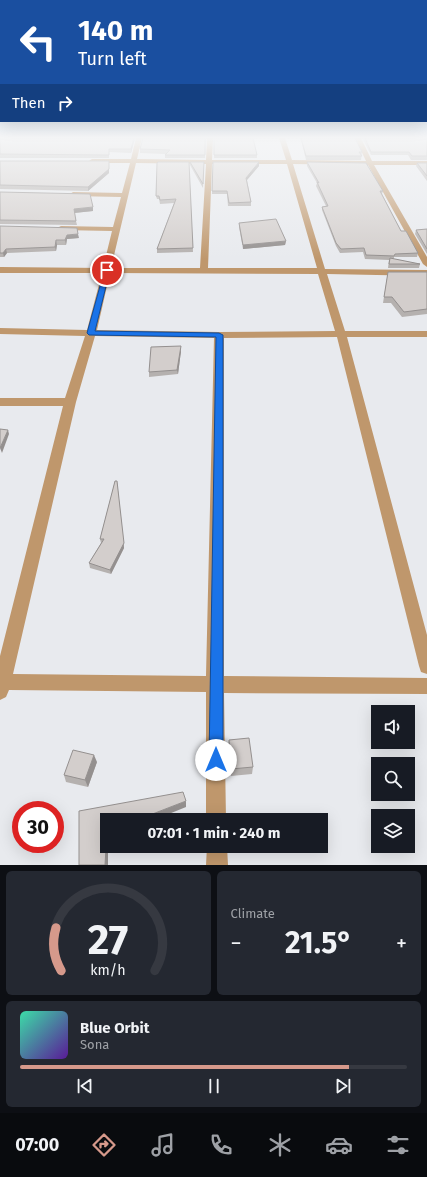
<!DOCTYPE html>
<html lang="en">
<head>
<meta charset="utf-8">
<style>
	body { margin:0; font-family:"Fira Sans",sans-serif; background:#242831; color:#f1f3f6; height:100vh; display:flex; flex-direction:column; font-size:15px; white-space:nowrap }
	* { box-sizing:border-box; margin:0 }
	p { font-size:13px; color:#9ea1a6 }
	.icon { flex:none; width:22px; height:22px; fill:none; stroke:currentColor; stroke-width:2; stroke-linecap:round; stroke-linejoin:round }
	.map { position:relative; height:865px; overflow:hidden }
	.panel { display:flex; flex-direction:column; gap:6px; padding:6px; background:#0d0f14; flex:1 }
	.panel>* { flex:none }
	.guide { position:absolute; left:0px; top:0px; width:427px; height:122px; box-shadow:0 4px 16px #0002; background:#1a4fa0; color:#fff; overflow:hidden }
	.buttons { position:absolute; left:371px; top:705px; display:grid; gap:8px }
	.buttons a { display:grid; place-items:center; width:44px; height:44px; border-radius:0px; background:#171b24; box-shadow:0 4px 16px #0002; font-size:20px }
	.speed { position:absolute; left:12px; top:801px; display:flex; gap:8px; font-size:20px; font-weight:700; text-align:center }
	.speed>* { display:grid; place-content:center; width:52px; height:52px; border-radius:50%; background:#171b24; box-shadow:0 4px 16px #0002; line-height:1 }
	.speed .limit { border:6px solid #d22; background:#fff; color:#111 }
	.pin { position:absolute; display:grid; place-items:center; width:34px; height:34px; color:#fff; margin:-17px; border:2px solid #fff; border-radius:50%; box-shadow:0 1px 4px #0007 }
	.me { position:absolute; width:44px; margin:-22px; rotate:0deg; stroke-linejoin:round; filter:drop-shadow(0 0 3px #0008) }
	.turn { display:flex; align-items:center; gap:14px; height:84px; padding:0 12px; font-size:18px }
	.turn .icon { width:52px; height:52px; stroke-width:2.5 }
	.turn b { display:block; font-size:28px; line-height:34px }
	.then { display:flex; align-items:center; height:38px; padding:0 12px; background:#0003; gap:8px; font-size:15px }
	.big { font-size:30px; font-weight:700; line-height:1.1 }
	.panel .card { flex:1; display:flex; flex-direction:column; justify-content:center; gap:6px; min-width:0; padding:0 14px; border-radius:6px; background:#242831 }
	.panel .dial { align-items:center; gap:0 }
	.dial svg { height:104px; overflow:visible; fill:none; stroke:#363941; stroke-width:7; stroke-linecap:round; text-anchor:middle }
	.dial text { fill:#f1f3f6; stroke:none }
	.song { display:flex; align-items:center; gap:12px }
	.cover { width:48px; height:48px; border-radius:6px; background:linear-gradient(135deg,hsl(160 70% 55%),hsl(270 70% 35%)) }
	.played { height:4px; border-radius:2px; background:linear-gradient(90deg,#d6998b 85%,#363941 85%) }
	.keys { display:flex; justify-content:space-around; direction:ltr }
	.heat { display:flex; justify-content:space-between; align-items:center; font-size:22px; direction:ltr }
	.panel .tiles { flex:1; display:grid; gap:6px; grid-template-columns:1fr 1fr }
	.card:last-child { grid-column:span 2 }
	.trip { position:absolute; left:100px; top:813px; width:228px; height:40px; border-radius:0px; background:#171b24; box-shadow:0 4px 16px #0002; font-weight:700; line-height:40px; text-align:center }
	.tabs { display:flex; height:64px; justify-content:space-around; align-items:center; background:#090b0e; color:#9ea1a6 }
	.tabs .icon { width:28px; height:28px }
	.tabs .selected { color:#d6998b }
	.tabs b { font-size:18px; color:#f1f3f6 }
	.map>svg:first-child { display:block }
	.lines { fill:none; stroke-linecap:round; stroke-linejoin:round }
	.minor { fill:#bf976c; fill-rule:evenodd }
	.wall { fill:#b5b1af }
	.shaded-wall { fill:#94908f }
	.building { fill:#d3cecc; stroke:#94908f }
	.route { fill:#1a73e8; stroke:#114b97 }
</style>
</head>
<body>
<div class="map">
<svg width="427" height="865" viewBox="0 0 427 865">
	<rect width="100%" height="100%" fill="#e8eaee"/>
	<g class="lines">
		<path class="minor" d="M 136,138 L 142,138 L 137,159 L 206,160 L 207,138 L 213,138 L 212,160 L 286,160 L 279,138 L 285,138 L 292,160 L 366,161 L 355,138 L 361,138 L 372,161 L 427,161 L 427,165 L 374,165 L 427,257 L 427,267 L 423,264 L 368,165 L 293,164 L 325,269 L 427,270 L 427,276 L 327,274 L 345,331 L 427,331 L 427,337 L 347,337 L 427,635 L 427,674 L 421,672 L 419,666 L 337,337 L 224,338 L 224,676 L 427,678 L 427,694 L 224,693 L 226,820 L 206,820 L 206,692 L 9,690 L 6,697 L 0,700 L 0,656 L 63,406 L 0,406 L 0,398 L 65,398 L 85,336 L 0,334 L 0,328 L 87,330 L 102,273 L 0,273 L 0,267 L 103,268 L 112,231 L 61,230 L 57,228 L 61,226 L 113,227 L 121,197 L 73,196 L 70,194 L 73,192 L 122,193 L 130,163 L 92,163 L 89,161 L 92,159 L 131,159 ZM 136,163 L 206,164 L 200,268 L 111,268 ZM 212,164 L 287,164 L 317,268 L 208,268 ZM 110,273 L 318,274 L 335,331 L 219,332 L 97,330 ZM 95,336 L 214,338 L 206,676 L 13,674 L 76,402 Z
			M 207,846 L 227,846 L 228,865 L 206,865 Z"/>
	</g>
	<path class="wall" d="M 0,138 L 135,138 L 131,153 L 109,152 L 109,158 L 0,158 Z
		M 143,138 L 208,138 L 206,138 L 205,158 L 165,158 L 165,155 L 166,154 L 140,153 L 140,149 Z
		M 214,138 L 253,138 L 257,155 L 257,158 L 214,158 Z
		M 300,138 L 355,138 L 362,152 L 361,160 L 306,160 L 302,144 Z
		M 362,138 L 427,138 L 427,160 L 411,160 L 408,155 L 371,155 Z
		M 0,161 L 109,164 L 109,173 L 88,191 L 0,189 Z
		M 189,162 L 193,252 L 157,253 L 157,249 L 174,203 L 160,204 L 159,199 L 157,199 L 156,196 Z
		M 190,162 L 204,162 L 203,188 L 190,165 Z
		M 213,162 L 259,166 L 247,180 L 251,202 L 251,206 L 228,206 L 227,194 L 212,194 Z
		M 307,162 L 383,191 L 382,194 L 401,231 L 418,253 L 417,257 L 394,257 L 394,259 L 420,264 L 419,268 L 388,268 L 389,260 L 365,259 L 363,252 L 340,253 L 336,246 L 322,210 L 322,207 L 326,206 L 316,186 L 317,183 L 307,166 Z
		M 417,163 L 427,163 L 427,181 L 416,166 Z
		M 0,192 L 93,211 L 74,213 L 77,225 L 0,224 Z
		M 239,223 L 286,241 L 285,245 L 243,249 L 239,227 Z
		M 0,226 L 79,238 L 67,239 L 66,245 L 57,245 L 56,251 L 7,253 L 4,257 L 0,257 Z
		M 427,229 L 427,254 L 415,234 L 416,230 Z
		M 388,272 L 427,272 L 427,314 L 402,317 L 391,303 L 383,303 Z
		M 181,351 L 178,374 L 149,377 L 149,372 Z
		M 115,481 L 124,548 L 111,574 L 90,568 L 89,563 L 101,543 L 100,539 Z
		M 229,740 L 253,767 L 252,774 L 231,776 L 228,748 Z
		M 97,762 L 88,787 L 66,782 L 64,775 Z"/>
	<path class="shaded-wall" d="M 134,138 L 135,138 L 131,153 L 131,149 Z
		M 109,161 L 109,173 L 88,191 L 88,187 Z
		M 259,162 L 259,166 L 246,181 L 246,178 Z
		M 93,207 L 93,211 L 74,213 L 74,209 Z
		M 78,234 L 79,238 L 67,239 L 66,245 L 65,240 L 67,235 Z
		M 56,240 L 57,245 L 56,251 L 55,247 Z
		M 286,241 L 285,245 L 243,249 L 243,245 Z
		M 6,249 L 7,253 L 4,257 L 3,253 Z
		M 181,346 L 181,351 L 178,374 L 177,370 Z
		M 8,430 L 9,434 L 2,453 L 0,448 Z
		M 117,481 L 124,548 L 111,574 L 110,570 Z
		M 94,755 L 97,762 L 88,787 L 85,780 Z
		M 186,801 L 186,807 L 154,820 L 137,820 Z
		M 105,832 L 107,832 L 107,846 L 108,846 L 108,865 L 105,865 Z"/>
	<path class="building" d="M 0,138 L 134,138 L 131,149 L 109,149 L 109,155 L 0,154 Z
		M 143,138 L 205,138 L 205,155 L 165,155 L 170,150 L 140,149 Z
		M 214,138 L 253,138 L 257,155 L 214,155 Z
		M 301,138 L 355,138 L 362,152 L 359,152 L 362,156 L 306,156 Z
		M 365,138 L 427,138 L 427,156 L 412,156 L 409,152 L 371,152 Z
		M 0,161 L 109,161 L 109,169 L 88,187 L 0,185 Z
		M 158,162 L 189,162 L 193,248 L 157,249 L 176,199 L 160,200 L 159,196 L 156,196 L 157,163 Z
		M 190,162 L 204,162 L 203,184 Z
		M 213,162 L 259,162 L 246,178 L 251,202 L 229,203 L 227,191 L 212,191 Z
		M 307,162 L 366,163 L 383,191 L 380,191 L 401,231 L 406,231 L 418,253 L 395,254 L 394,256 L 366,255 L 364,248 L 341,249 L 336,243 L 322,207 L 328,206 L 317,182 L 319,183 Z
		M 417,163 L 427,163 L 427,176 Z
		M 0,192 L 90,194 L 93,207 L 74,209 L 76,221 L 0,220 Z
		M 276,219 L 286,241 L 243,245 L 239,223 Z
		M 0,226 L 77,228 L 78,234 L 67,235 L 65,240 L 56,240 L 55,247 L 6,249 L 3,253 L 0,253 Z
		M 427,229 L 427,249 L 416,230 Z
		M 390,258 L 420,264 L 389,264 Z
		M 388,272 L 427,272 L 427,309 L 404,312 L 392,297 L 384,297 Z
		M 181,346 L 177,370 L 149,372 L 151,347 Z
		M 0,429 L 8,430 L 0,448 Z
		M 115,481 L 117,481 L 124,543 L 110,570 L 89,563 L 104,539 L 100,539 Z
		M 249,738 L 253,767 L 231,769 L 229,740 Z
		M 73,750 L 94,755 L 85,780 L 64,775 Z
		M 183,792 L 186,801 L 137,820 L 107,820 L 107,832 L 105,832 L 106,848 L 105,865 L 79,865 L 79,811 Z"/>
	<linearGradient id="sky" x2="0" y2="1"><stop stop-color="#8abbf0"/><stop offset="0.53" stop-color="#f5f6f7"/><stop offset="1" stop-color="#f5f6f7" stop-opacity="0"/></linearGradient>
	<rect width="427" height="259" fill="url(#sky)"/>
	<path class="route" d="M 105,268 L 110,270 L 95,331 L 219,333 L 223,335 L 223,760 L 221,765 L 216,767 L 211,765 L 209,760 L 216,337 L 89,335 L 87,333 Z"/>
</svg>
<div class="buttons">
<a><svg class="icon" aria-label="sound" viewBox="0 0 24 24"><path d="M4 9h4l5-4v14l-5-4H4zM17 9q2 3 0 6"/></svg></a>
<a><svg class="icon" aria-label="search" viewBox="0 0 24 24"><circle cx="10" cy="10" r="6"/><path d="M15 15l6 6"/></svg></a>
<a><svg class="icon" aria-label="layers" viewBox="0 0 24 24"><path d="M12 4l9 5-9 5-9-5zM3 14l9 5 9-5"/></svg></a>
</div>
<div class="speed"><div class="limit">30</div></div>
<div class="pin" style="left:107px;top:270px;background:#d93025"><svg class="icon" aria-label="arrive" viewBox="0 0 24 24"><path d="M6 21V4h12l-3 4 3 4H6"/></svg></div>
<svg class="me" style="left:216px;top:760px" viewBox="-20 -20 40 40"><circle r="19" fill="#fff"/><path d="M0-13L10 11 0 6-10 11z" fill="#1a73e8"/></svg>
<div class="trip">07:01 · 1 min · 240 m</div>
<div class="guide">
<div class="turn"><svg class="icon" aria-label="left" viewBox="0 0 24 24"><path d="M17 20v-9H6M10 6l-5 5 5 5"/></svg><div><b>140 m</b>Turn left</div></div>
<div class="then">Then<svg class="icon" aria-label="right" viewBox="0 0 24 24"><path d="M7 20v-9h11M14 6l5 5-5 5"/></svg></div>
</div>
</div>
<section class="panel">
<div class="tiles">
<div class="card dial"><svg viewBox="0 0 100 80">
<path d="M14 69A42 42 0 1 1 86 69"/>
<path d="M14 69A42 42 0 0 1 10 36" stroke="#d6998b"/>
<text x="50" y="56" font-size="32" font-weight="700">27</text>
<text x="50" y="72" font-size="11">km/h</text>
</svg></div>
<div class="card"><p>Climate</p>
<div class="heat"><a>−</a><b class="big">21.5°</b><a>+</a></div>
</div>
<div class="card">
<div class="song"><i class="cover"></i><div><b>Blue Orbit</b><p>Sona</p></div></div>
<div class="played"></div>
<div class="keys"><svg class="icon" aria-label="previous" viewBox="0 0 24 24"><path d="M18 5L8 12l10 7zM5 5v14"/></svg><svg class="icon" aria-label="pause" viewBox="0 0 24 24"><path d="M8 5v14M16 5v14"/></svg><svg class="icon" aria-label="next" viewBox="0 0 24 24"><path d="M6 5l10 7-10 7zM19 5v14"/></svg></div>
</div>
</div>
</section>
<nav class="tabs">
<b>07:00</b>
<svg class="icon selected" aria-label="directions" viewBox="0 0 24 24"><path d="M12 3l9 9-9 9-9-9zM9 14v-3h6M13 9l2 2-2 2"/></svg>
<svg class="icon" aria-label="music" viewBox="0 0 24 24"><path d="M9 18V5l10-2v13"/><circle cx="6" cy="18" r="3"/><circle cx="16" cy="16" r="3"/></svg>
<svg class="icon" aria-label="phone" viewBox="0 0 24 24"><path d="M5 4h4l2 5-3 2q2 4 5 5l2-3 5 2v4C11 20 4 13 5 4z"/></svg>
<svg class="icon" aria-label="climate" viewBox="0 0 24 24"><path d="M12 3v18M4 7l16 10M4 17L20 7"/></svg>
<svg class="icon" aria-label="car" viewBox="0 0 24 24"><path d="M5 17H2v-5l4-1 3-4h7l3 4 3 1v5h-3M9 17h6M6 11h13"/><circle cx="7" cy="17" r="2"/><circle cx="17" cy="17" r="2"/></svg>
<svg class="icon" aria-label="filters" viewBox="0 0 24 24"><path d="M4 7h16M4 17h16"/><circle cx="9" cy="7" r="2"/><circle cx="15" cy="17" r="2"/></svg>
</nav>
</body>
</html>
